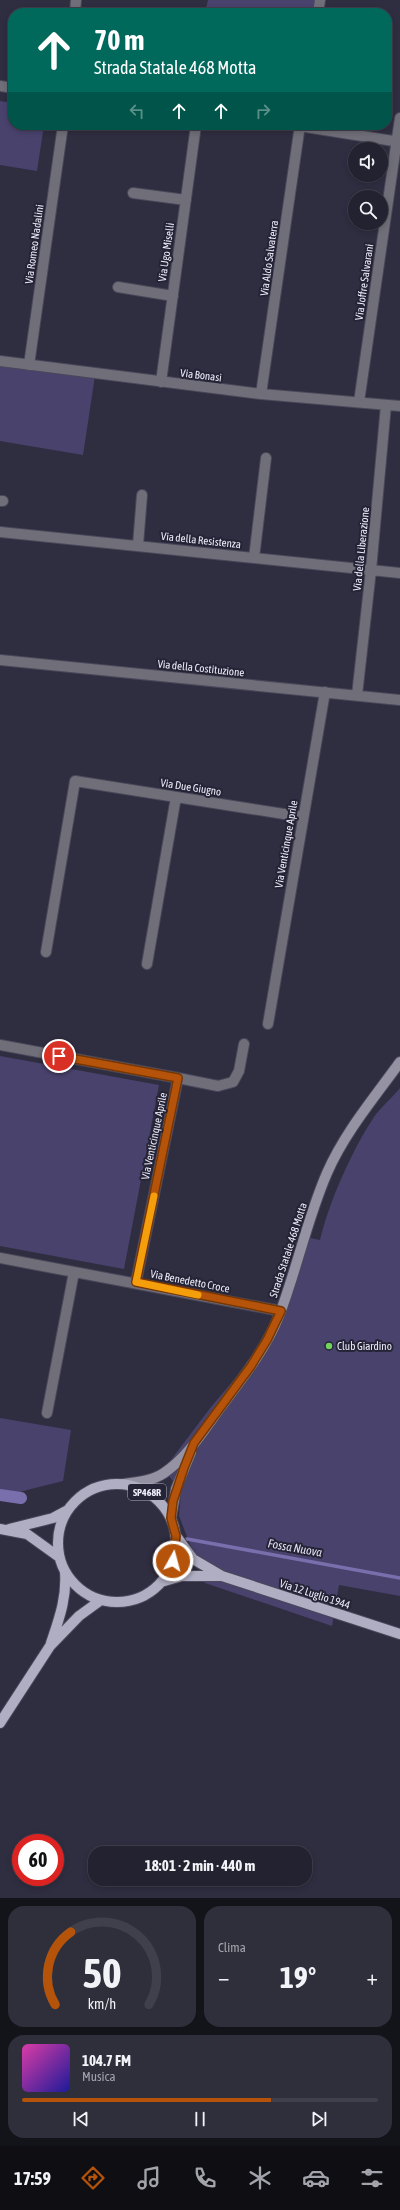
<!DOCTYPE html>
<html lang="it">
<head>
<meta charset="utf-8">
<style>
	body { margin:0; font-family:"Asap Condensed",sans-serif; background:#2f2f3c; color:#f1f3f6; height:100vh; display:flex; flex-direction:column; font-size:15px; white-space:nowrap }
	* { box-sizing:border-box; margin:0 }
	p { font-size:13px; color:#a3a4ab }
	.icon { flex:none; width:22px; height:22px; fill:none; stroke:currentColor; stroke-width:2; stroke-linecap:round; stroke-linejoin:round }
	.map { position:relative; height:1898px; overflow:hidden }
	.side { display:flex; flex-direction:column; gap:8px; padding:8px; background:#13131a; flex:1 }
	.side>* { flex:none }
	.hud { position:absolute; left:8px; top:8px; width:384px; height:122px; border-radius:16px; box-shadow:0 2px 6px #0003,0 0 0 1px #403f4c; background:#00695c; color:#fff; overflow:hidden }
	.controls { position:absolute; left:348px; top:142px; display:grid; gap:8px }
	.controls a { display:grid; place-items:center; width:40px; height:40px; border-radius:50%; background:#232230; box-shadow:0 2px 6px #0003,0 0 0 1px #403f4c; font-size:20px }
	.speed { position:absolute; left:12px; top:1834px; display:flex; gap:8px; font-size:20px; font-weight:700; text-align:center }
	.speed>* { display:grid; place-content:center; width:52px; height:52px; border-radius:50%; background:#232230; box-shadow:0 2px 6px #0003,0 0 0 1px #403f4c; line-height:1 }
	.speed .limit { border:6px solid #d22; background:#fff; color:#111 }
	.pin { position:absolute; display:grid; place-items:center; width:34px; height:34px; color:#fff; margin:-17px; border:2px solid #fff; border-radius:50%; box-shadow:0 1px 4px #0007 }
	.me { position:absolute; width:44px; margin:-22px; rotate:7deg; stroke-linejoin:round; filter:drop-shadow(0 0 3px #0008) }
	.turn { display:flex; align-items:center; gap:14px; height:84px; padding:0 20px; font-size:18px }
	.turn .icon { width:52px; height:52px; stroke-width:2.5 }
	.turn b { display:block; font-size:28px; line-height:34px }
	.lanes { display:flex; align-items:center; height:38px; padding:0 20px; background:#0003; justify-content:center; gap:20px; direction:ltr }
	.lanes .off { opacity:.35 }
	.big { font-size:30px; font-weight:700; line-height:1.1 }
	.side .tile { flex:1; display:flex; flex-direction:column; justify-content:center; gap:6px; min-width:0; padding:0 14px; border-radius:16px; background:#2f2f3c }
	.side .dial { align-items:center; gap:0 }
	.dial svg { height:104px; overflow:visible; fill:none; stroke:#403f4c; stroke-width:7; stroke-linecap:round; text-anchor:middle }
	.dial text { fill:#f1f3f6; stroke:none }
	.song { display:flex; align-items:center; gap:12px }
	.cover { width:48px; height:48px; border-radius:6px; background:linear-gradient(135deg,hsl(320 70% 55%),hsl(240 70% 35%)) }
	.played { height:4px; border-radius:2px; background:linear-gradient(90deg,#b45309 70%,#403f4c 70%) }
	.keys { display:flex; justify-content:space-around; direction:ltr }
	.heat { display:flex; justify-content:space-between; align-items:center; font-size:22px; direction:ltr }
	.side .tiles { flex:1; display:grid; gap:8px; grid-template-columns:1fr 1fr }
	.tile:last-child { grid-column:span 2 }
	.trip { position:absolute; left:88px; top:1846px; width:224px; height:40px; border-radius:16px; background:#232230; box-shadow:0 2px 6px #0003,0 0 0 1px #403f4c; font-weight:700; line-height:40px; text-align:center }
	.menu { display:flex; height:64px; justify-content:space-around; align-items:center; background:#0e0e13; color:#a3a4ab }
	.menu .icon { width:28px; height:28px }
	.menu .selected { color:#b45309 }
	.menu b { font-size:18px; color:#f1f3f6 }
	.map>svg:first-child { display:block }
	.green { fill:#49426d }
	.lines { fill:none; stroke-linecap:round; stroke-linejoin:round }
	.stream { stroke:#796fad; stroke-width:3.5 }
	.canal { stroke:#796fad; stroke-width:12 }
	.minor-casing { stroke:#4a485a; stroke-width:12 }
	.secondary-casing { stroke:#4a485a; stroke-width:12 }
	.primary-casing { stroke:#4a485a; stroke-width:12 }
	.minor { stroke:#706f79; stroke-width:10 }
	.secondary { stroke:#9492a3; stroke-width:10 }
	.primary { stroke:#b0aec3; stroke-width:10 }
	.route-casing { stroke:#753606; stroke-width:10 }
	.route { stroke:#b45309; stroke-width:7 }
	.slow { stroke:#f59e0b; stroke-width:7 }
	.poi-dot { fill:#72d25e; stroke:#252336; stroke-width:1.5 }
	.labels { text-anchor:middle; stroke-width:4; stroke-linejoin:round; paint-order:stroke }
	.shield { fill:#252336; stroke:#b1b0be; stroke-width:1 }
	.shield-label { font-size:10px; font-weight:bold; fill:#edecf9 }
	.street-label { font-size:11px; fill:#edecf9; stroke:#252336 }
	.poi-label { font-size:11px; fill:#edecf9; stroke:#252336; text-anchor:start }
	.water-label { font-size:12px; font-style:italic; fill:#e0def0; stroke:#252336 }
</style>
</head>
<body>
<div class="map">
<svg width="400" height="1898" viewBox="0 0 400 1898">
	<rect width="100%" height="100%" fill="#2f2d40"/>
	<path class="green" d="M 208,0 L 318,0 L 316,13 L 205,13 Z
		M 0,101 L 13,103 L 13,125 L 44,125 L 37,171 L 0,165 Z
		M 0,364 L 95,376 L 83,455 L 0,441 Z
		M 0,1056 L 159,1085 L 124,1269 L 0,1246 Z
		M 400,1088 L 400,1596 L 339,1585 L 332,1626 L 205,1583 L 179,1516 L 181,1492 L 164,1469 L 211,1407 L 248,1363 L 269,1330 L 289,1281 L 300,1236 L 320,1240 C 329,1202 352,1150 374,1117 C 381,1107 392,1098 400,1088 Z
		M 0,1418 L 71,1430 L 63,1481 L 19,1492 L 0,1489 Z"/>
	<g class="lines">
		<path class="stream" d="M 187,1539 L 400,1578"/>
		<path class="canal" d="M 0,1495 L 21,1498"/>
		<g class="minor-casing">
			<path id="minor" d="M 75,13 L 76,0
				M 318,13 L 320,0
				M 0,86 L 13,88
				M 293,125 L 400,142
				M 133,193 L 186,200
				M 118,287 L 173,296
				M 0,361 L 261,394 L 400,406
				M 29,365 L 63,125
				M 161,382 L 196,125
				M 261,394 L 300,125
				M 359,402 L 400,118
				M 0,501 L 3,501
				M 0,532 L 400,573
				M 138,545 L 142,495
				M 254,558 L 266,458
				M 0,660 L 400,700
				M 357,695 L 371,570 L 386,405
				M 46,952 L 75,781 L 303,817
				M 147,964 L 176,797
				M 268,1024 L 325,692
				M 0,1045 L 178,1078 L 136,1282
				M 178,1078 L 218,1086 L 233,1082 L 239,1071 L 244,1044
				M 0,1258 L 281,1311
				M 47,1413 L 74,1272"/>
		</g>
		<g class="secondary-casing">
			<path id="secondary" d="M 123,1484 C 137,1482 152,1481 164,1473 C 188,1457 204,1430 221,1407 C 242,1379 266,1349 279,1316 C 297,1269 307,1219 327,1173 C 345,1132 374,1098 400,1062
				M 171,1518 L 176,1489 L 191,1452"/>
		</g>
		<g class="primary-casing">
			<path id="primary" d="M58 1543a59 59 0 1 1 118 0a59 59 0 1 1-118 0Z
				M 0,1529 L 27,1534 L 59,1557
				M 9,1529 L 53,1518 L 68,1510
				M 176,1536 L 193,1559 L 222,1576 L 400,1634
				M 161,1582 L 182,1576 L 221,1576
				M 51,1643 C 59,1619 67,1598 65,1572
				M 0,1723 L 50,1646 L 79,1616 L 101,1600"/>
		</g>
		<use href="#minor" class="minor"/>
		<use href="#secondary" class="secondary"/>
		<use href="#primary" class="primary"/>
	</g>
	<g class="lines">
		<g class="route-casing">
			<path id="route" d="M 59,1056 L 178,1078 L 136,1282 L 281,1311 L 267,1340 L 251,1366 L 194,1443 L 184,1468 L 173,1501 L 171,1518 L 176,1536 L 173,1561"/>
		</g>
		<use href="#route" class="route"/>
		<path class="slow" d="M 154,1196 L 136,1282 L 198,1295"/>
	</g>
	<circle class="poi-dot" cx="329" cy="1346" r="4"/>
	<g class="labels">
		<rect class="shield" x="128" y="1484" width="38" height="16" rx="3"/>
		<g class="shield-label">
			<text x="147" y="1496">SP468R</text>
		</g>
		<g class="street-label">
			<text transform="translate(34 244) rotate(-82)" y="4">Via Romeo Nadalini</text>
			<text transform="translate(166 252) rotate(-82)" y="4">Via Ugo Miselli</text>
			<text transform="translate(269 258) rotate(-82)" y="4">Via Aldo Salvaterra</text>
			<text transform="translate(364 282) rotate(-82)" y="4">Via Joffre Salvarani</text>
			<text transform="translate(201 375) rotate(7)" y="4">Via Bonasi</text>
			<text transform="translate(201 540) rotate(6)" y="4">Via della Resistenza</text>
			<text transform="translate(361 549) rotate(-84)" y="4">Via della Liberazione</text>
			<text transform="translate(201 668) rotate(6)" y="4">Via della Costituzione</text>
			<text transform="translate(191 787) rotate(9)" y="4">Via Due Giugno</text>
			<text transform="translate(286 844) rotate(-80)" y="4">Via Venticinque Aprile</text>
			<text transform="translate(154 1136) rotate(-78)" y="4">Via Venticinque Aprile</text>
			<text transform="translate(288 1250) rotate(-72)" y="4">Strada Statale 468 Motta</text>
			<text transform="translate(190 1281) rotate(11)" y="4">Via Benedetto Croce</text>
			<text transform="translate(315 1594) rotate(18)" y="4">Via 12 Luglio 1944</text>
		</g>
		<g class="poi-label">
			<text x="337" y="1350">Club Giardino</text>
		</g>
		<g class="water-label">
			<text transform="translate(295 1548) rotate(10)" y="4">Fossa Nuova</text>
		</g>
	</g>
</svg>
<div class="controls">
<a><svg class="icon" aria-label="sound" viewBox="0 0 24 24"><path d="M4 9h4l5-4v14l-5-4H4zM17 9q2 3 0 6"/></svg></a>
<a><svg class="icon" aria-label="search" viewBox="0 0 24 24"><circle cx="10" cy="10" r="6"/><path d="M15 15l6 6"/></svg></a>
</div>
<div class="speed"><div class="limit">60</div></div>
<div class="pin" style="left:59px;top:1056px;background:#d93025"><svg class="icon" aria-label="arrive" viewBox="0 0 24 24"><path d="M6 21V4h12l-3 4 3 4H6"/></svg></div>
<svg class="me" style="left:173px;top:1561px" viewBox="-20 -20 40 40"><circle r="17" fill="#b45309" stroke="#fff" stroke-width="3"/><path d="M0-11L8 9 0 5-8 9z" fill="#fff"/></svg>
<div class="trip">18:01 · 2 min · 440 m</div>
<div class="hud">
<div class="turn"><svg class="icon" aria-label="ahead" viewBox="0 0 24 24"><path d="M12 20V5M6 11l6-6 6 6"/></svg><div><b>70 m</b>Strada Statale 468 Motta</div></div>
<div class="lanes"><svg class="icon off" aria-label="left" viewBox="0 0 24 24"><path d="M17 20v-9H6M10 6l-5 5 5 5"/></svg><svg class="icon" aria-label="ahead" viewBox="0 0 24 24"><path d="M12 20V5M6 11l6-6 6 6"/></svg><svg class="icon" aria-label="ahead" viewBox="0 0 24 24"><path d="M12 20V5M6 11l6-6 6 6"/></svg><svg class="icon off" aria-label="right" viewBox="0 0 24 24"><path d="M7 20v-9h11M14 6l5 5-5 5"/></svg></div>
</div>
</div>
<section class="side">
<div class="tiles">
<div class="tile dial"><svg viewBox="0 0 100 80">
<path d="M14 69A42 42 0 1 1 86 69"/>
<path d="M14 69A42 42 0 0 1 26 13" stroke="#b45309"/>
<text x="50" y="56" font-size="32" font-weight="700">50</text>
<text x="50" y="72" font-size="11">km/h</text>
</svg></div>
<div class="tile"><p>Clima</p>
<div class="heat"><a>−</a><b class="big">19°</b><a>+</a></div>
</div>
<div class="tile">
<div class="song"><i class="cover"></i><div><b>104.7 FM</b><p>Musica</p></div></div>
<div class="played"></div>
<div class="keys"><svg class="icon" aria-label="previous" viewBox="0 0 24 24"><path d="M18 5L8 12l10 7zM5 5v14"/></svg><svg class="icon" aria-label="pause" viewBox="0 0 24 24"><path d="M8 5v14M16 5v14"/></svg><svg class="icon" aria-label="next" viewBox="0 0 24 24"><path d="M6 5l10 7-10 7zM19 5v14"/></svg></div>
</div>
</div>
</section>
<nav class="menu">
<b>17:59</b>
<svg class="icon selected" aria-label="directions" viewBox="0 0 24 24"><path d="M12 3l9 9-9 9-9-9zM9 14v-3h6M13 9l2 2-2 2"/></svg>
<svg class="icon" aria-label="music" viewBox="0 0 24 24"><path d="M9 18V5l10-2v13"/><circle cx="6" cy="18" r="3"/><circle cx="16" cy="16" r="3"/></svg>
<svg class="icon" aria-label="phone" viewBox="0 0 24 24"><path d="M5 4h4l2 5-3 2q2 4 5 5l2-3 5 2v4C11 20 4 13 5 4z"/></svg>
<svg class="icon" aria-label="climate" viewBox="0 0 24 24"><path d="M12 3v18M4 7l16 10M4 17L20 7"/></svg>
<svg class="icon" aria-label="car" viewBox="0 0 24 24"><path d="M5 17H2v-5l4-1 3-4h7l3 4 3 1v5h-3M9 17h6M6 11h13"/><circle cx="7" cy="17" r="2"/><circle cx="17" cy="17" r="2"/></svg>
<svg class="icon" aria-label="filters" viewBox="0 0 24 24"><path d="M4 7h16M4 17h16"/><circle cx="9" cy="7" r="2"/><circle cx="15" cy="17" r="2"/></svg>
</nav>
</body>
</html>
